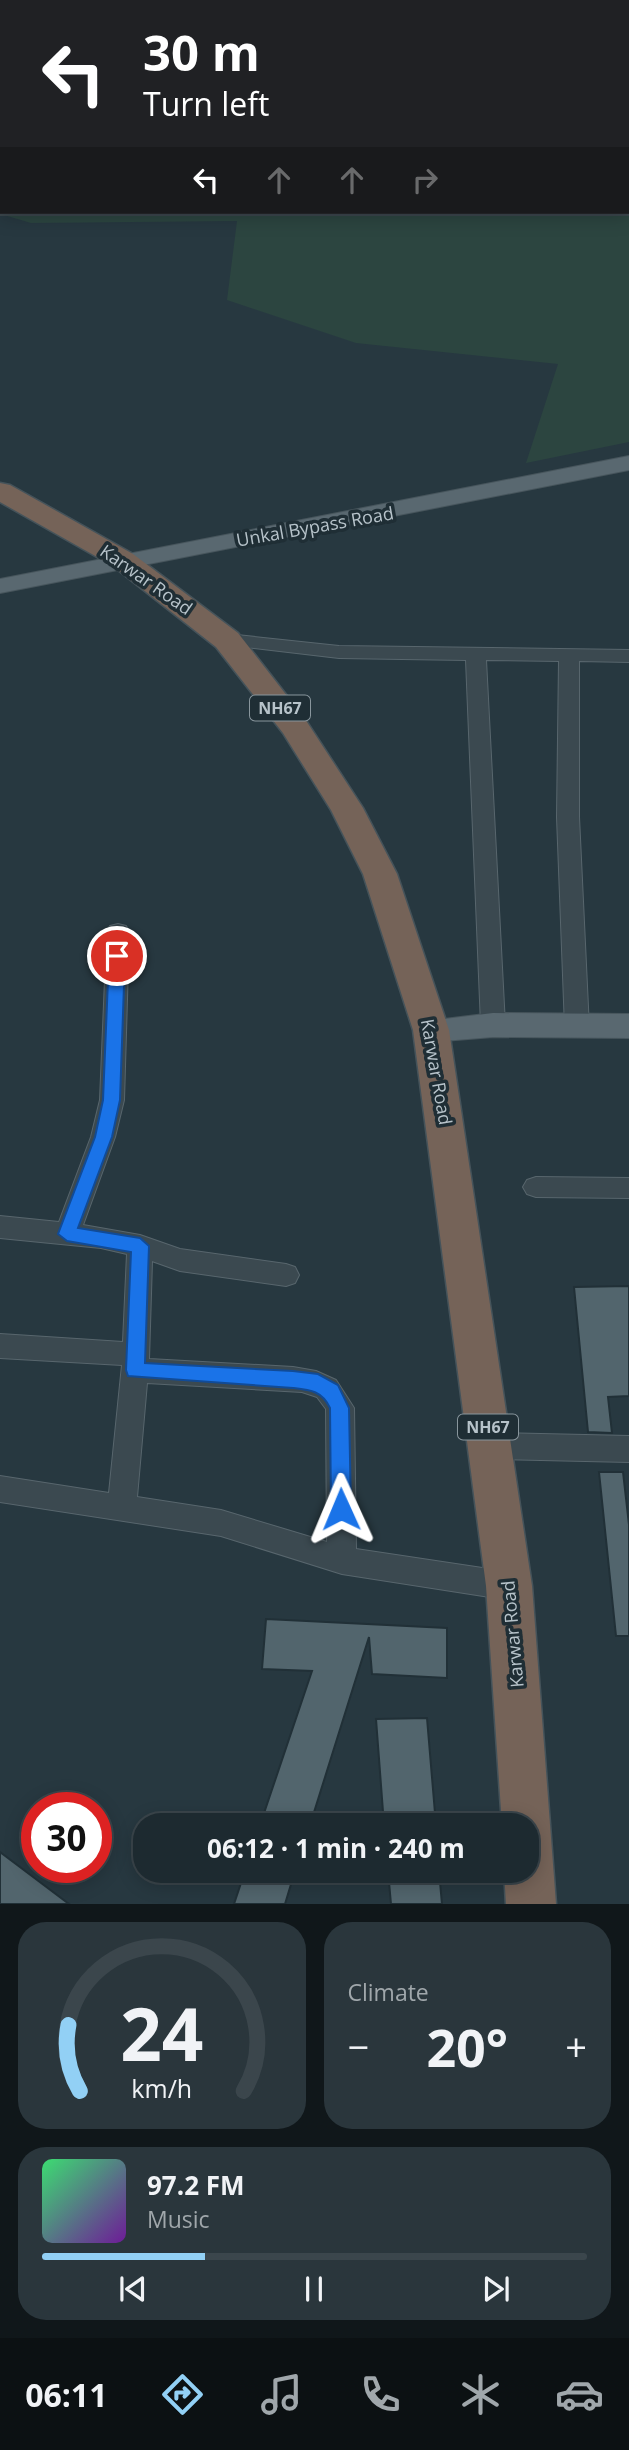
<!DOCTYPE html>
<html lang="en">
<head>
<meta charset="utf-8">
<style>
	body { margin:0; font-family:"Open Sans",sans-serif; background:#2a363c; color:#f1f3f6; height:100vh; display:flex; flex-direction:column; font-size:26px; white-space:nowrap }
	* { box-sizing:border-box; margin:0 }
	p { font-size:23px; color:#a0a7ab }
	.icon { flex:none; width:38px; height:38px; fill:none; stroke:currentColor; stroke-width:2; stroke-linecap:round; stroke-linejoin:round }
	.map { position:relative; height:1904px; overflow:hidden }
	.side { display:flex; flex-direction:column; gap:18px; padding:18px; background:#10171a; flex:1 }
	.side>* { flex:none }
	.banner { position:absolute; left:0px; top:0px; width:630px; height:214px; box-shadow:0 4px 18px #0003,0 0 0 2px #3b464c; background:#202124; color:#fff; overflow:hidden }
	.speed { position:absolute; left:21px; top:1792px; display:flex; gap:14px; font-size:35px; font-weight:700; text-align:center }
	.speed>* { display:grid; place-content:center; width:91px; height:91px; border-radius:50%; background:#1d2a30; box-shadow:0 4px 18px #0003,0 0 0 2px #3b464c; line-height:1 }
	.speed .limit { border:10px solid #d22; background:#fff; color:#111 }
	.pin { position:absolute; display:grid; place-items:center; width:60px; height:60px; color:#fff; margin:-30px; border:4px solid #fff; border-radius:50%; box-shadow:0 2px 7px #0007 }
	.me { position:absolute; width:77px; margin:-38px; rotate:359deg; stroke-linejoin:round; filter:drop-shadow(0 0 5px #0008) }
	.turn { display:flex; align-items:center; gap:24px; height:147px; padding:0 28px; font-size:32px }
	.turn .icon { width:91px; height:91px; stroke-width:2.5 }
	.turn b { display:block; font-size:49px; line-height:60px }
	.lanes { display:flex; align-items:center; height:66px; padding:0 28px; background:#0003; justify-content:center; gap:35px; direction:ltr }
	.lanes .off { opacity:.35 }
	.big { font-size:52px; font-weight:700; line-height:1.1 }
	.side .tile { flex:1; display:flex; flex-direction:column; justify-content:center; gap:10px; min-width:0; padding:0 24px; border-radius:28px; background:#2a363c }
	.side .dial { align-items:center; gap:0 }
	.dial svg { height:182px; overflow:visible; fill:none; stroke:#3b464c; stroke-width:7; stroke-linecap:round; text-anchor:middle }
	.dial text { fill:#f1f3f6; stroke:none }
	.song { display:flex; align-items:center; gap:21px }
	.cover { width:84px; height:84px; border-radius:10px; background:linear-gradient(135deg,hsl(140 70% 55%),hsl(280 70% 35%)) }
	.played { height:7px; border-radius:4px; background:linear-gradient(90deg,#92d0f5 30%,#3b464c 30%) }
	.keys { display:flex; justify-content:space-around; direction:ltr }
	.heat { display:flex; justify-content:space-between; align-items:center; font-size:38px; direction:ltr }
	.side .tiles { flex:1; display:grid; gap:18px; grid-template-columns:1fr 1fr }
	.tile:last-child { grid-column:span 2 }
	.trip { position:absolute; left:133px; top:1813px; width:406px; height:70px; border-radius:28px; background:#1d2a30; box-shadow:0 4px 18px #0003,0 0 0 2px #3b464c; font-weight:700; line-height:70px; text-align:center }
	.menu { display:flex; height:112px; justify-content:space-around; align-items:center; background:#0c1113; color:#a0a7ab }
	.menu .icon { width:49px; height:49px }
	.menu .on { color:#92d0f5 }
	.menu b { font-size:32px; color:#f1f3f6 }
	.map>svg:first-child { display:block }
	.green { fill:#2c4540 }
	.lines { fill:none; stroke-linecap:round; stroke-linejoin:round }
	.stream { stroke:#3d5968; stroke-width:4.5 }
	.building { fill:#52656d; stroke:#213037; stroke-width:2 }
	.minor-casing { stroke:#58666d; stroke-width:2 }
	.major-casing { stroke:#47555c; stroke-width:2 }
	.highway-casing { stroke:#45535a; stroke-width:3 }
	.minor { fill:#3b4950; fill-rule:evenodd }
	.major { fill:#596870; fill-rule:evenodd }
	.highway { fill:#756358; fill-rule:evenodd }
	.route { fill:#1a73e8; stroke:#114b97; stroke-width:2 }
	.labels { text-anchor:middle; stroke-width:7; stroke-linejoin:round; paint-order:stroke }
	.shield { fill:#1f2e35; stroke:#89969d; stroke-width:2 }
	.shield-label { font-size:16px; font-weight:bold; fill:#b7c3ca }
	.street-label { font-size:18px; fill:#b7c3ca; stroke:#1f2e35 }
</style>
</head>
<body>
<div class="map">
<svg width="629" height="1904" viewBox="0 0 629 1904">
	<rect width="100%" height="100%" fill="#273840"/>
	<path class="green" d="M 629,209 L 629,442 L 526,463 L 558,364 L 356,343 L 227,300 L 237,221 L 31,223 L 4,215 L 6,212 L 628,212 Z"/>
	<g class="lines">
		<path class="stream" d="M 241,0 L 255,2
			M 46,2 L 50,0
			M 567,2 L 573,0
			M 0,29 L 2,27"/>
	</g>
	<path class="building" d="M 629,1286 L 629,1396 L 608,1397 L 612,1433 L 588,1432 L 574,1287 Z
		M 599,1472 L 623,1472 L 629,1525 L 629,1636 L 616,1636 Z
		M 266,1619 L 447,1628 L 447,1678 L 372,1674 L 369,1637 L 310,1825 L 260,1825 L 312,1671 L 262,1669 Z
		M 427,1718 L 436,1825 L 384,1825 L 376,1719 Z
		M 0,1852 L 69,1904 L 0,1904 Z
		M 245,1871 L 295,1871 L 285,1904 L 234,1904 Z
		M 388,1871 L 439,1871 L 442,1904 L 391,1904 Z"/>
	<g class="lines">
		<g class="minor-casing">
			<path id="minor" d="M 628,40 L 629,40 L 629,48 L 628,48 Z
				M 628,68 L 629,68 L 629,76 L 628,76 Z
				M 628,101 L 629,101 L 629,109 L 628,109 Z
				M 0,160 L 2,160 L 2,168 L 0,168 Z
				M 227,634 L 339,646 L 629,650 L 629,662 L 579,661 L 579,817 L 589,1028 L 585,1034 L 577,1037 L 569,1034 L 565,1028 L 557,817 L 559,661 L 486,660 L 505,1025 L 501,1031 L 493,1034 L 485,1031 L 481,1025 L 466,660 L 339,658 L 220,644 L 217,640 Z
				M 118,924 L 126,926 L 129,932 L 124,1100 L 115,1137 L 83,1225 L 140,1235 L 180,1249 L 286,1264 L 295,1267 L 299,1275 L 295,1283 L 286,1286 L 180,1271 L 152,1261 L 149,1359 L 293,1367 L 316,1371 L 336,1380 L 354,1408 L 356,1549 L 509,1572 L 519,1576 L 524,1586 L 519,1596 L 509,1600 L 342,1574 L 221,1536 L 0,1502 L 0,1476 L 109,1493 L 122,1365 L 0,1358 L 0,1334 L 123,1342 L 127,1254 L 101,1248 L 0,1238 L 0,1216 L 59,1222 L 91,1137 L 100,1100 L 107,932 L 110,926 ZM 147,1383 L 302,1392 L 317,1397 L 326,1409 L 327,1542 L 221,1510 L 137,1497 Z
				M 536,1177 L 629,1178 L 629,1198 L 536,1197 L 527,1194 L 523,1187 L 527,1180 Z
				M 491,1433 L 629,1436 L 629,1462 L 491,1459 L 481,1455 L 477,1446 L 481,1437 Z"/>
		</g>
		<g class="major-casing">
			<path id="major" d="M 629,456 L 629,470 L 0,593 L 0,579 Z
				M 493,1013 L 629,1014 L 629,1038 L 493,1037 L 431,1042 L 420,1038 L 416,1030 L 420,1022 Z"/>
		</g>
		<g class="highway-casing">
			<path id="highway" d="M 0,483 L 10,485 L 133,554 L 238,633 L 305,719 L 363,808 L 397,874 L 449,1030 L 532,1586 L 556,1904 L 506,1904 L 504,1871 L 527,1871 L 527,1825 L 502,1825 L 486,1586 L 413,1030 L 363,874 L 331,810 L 283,733 L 216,647 L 113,566 L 0,502 Z"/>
		</g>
		<use href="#minor" class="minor"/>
		<use href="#major" class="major"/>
		<use href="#highway" class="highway"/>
	</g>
	<path class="route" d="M 117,950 L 125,956 L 120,1100 L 112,1137 L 78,1228 L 140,1238 L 149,1246 L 145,1363 L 293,1371 L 318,1374 L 338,1385 L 349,1408 L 351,1509 L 349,1516 L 341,1519 L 334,1516 L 331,1509 L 330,1408 C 322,1391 311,1390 293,1388 L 128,1376 L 126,1370 L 131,1252 L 67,1241 L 58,1234 L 95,1137 L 103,1100 L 109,956 Z"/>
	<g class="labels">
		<g class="shield">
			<rect x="250" y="695.5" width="60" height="25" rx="5"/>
			<rect x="458" y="1414.5" width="60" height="25" rx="5"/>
		</g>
		<g class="shield-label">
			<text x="280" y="714">NH67</text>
			<text x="488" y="1433">NH67</text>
		</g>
		<g class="street-label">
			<text transform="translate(315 527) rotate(-10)" y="6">Unkal Bypass Road</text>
			<text transform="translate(146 580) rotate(35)" y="6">Karwar Road</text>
			<text transform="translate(436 1072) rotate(80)" y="6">Karwar Road</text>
			<text transform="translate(513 1634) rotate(-95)" y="6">Karwar Road</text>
		</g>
	</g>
</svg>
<div class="speed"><div class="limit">30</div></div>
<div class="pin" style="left:117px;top:956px;background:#d93025"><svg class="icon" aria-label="arrive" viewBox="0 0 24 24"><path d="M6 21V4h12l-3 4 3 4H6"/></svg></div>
<svg class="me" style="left:341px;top:1509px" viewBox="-20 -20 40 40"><path d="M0-17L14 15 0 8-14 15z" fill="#1a73e8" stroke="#fff" stroke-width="4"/></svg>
<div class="trip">06:12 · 1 min · 240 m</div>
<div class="banner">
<div class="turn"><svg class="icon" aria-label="left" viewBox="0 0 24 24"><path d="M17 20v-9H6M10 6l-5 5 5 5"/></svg><div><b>30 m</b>Turn left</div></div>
<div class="lanes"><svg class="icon" aria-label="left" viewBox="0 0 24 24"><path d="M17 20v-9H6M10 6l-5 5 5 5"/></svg><svg class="icon off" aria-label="ahead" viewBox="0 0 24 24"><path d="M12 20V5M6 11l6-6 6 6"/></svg><svg class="icon off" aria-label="ahead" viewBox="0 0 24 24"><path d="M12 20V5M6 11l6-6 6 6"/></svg><svg class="icon off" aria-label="right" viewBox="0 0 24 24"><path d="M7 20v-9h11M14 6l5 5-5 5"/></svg></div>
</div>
</div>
<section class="side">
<div class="tiles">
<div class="tile dial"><svg viewBox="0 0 100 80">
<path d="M14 69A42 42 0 1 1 86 69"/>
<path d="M14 69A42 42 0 0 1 9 40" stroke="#92d0f5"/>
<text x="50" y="56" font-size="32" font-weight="700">24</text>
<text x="50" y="72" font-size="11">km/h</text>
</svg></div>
<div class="tile"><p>Climate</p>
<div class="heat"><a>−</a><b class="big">20°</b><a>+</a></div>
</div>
<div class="tile">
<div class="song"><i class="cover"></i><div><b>97.2 FM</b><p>Music</p></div></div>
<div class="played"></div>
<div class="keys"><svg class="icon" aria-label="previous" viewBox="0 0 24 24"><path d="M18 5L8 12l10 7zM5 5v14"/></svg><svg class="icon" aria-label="pause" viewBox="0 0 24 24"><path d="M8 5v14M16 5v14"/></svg><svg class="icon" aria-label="next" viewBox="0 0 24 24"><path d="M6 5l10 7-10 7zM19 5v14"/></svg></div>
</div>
</div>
</section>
<nav class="menu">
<b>06:11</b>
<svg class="icon on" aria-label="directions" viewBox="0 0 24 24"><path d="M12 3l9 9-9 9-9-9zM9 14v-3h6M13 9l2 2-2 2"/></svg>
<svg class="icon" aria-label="music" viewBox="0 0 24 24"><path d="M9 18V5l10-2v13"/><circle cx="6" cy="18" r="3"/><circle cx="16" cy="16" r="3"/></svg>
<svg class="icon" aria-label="phone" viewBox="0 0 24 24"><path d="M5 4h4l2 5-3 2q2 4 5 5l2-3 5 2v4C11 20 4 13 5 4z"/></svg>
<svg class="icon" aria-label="climate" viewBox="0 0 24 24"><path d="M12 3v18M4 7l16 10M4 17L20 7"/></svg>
<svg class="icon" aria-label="car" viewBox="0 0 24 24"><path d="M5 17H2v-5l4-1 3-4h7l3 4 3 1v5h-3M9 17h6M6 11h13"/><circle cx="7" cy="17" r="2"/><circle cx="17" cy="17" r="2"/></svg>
</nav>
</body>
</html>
